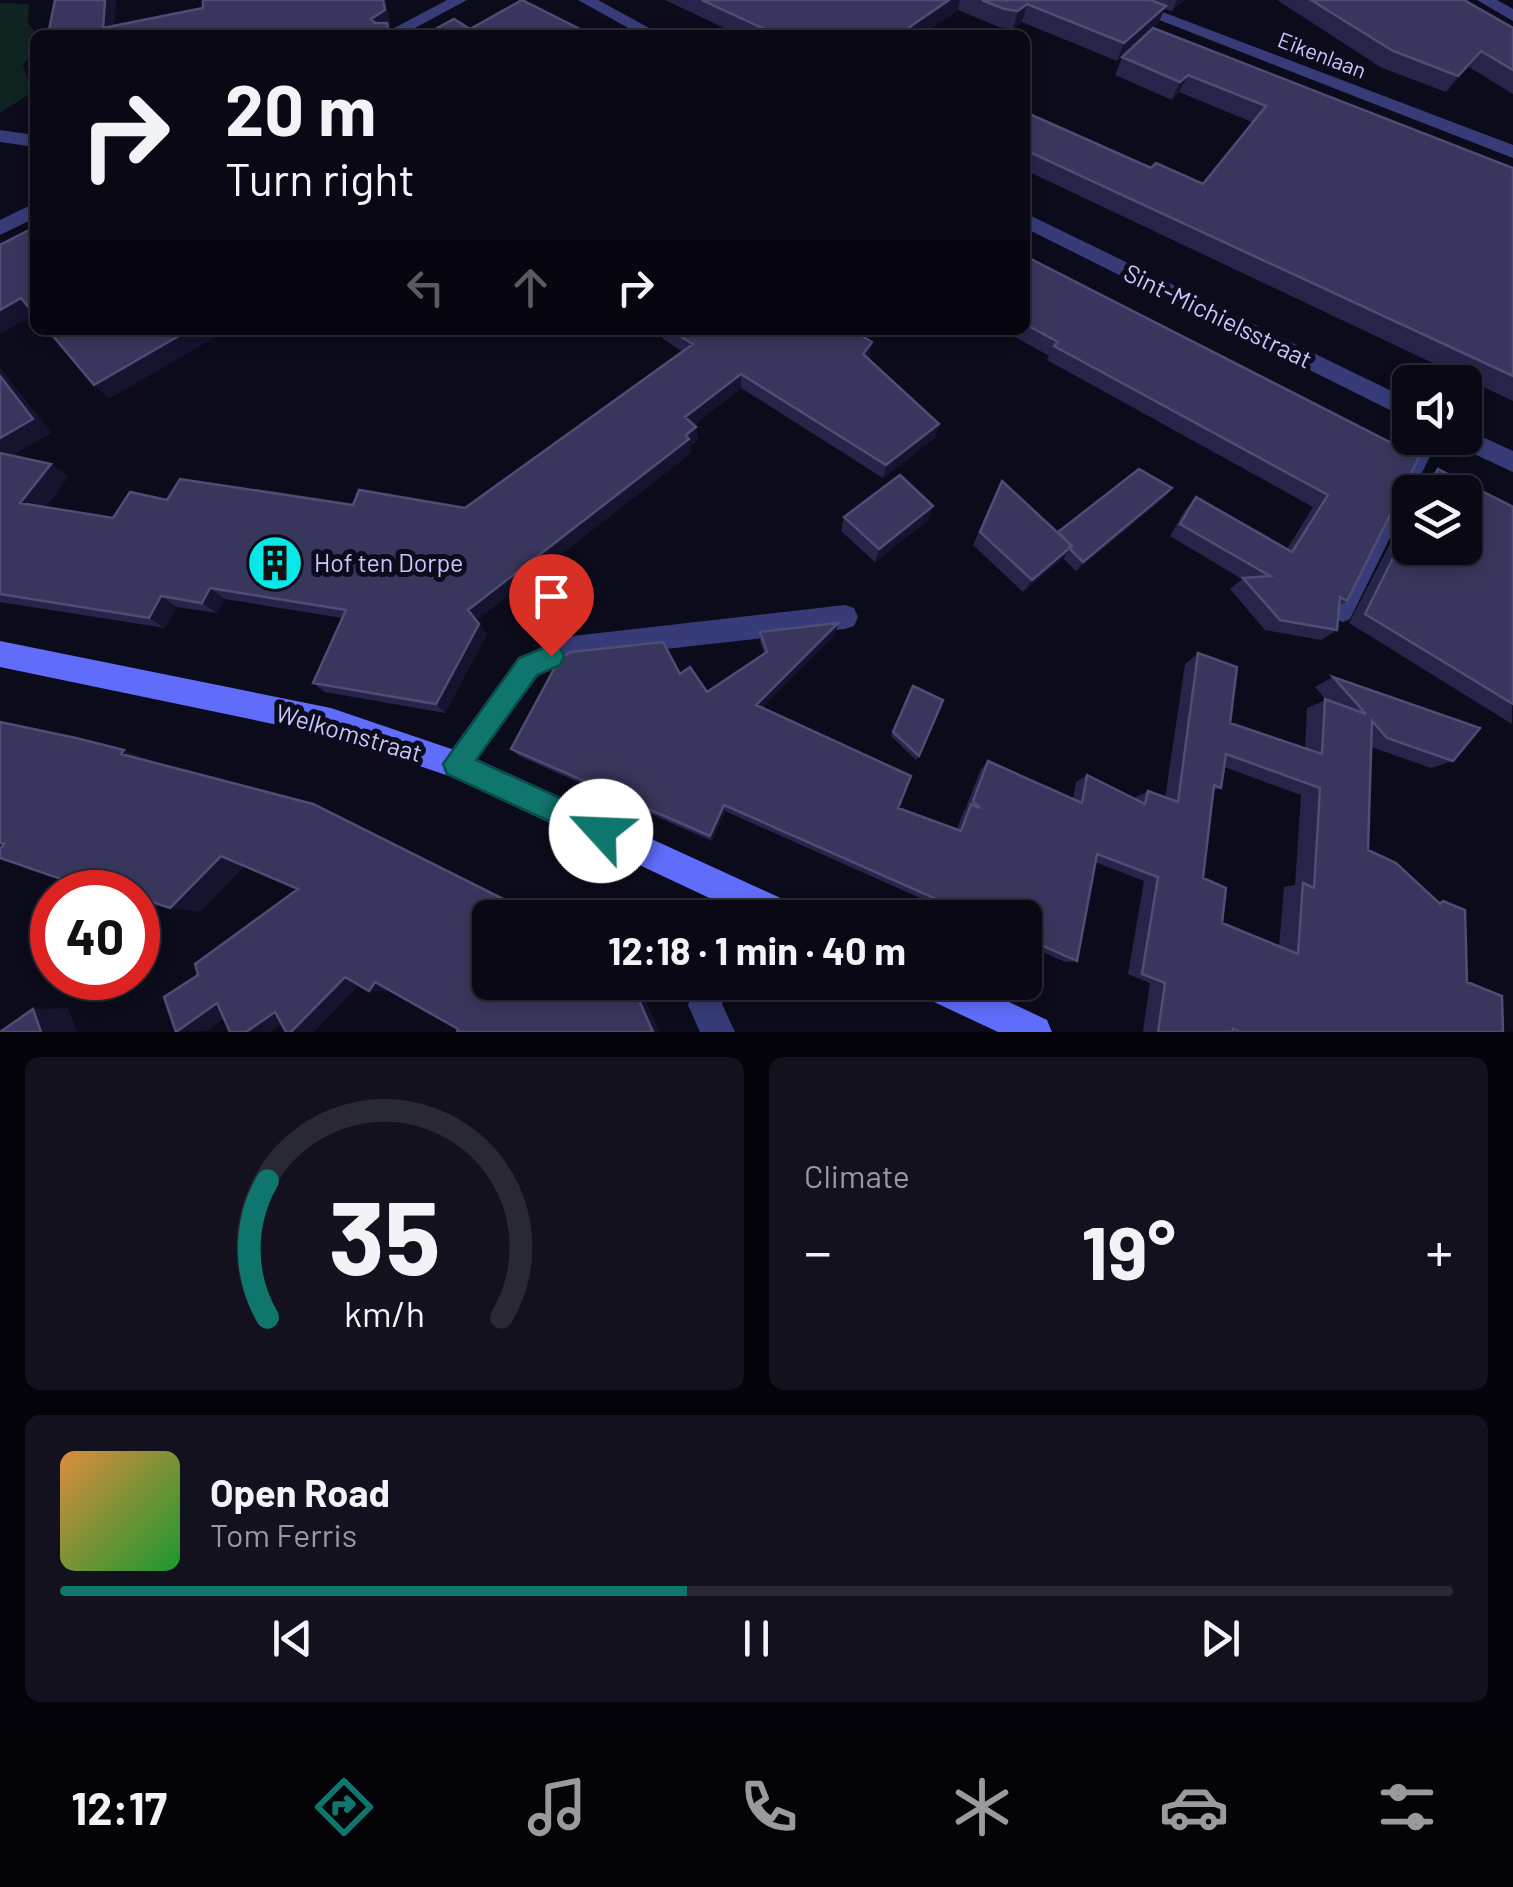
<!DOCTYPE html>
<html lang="en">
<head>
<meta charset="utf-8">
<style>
	body { margin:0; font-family:Barlow,sans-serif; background:#12111d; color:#f1f3f6; height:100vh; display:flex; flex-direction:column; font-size:38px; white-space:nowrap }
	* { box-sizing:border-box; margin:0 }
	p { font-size:32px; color:#999aa0 }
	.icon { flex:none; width:55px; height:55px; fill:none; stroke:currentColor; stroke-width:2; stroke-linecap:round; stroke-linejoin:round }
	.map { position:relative; height:1032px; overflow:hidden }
	.details { display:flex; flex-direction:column; gap:25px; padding:25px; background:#05040b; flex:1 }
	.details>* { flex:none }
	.banner { position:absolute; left:30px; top:30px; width:1000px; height:305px; border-radius:15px; box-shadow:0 5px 15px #0003,0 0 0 2px #292934; background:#090814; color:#f1f3f6; overflow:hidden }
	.fabs { position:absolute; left:1392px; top:365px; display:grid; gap:20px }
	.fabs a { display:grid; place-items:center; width:90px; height:90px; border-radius:15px; background:#090814; box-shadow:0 5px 15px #0003,0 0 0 2px #292934; font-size:50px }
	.speed { position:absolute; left:30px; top:870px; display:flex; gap:20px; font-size:50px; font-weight:700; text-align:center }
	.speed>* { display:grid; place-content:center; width:130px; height:130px; border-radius:50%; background:#090814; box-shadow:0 5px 15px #0003,0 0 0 2px #292934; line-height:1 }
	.speed .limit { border:15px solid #d22; background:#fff; color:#111 }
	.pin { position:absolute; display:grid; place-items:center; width:85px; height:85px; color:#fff; margin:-102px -42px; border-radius:50% 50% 50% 0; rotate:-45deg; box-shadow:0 0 10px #0007 }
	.pin .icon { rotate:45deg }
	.me { position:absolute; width:110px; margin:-55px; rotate:295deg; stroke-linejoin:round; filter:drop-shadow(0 0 8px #0008) }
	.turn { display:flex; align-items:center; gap:35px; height:210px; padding:0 30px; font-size:45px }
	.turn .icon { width:130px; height:130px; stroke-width:2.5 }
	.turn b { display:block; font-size:70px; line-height:85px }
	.lanes { display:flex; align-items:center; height:95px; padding:0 30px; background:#0003; justify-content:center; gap:50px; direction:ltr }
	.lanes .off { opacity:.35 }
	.big { font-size:75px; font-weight:700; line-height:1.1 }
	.details .tile { flex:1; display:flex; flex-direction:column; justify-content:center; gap:15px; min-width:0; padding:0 35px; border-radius:15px; background:#12111d }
	.details .dial { align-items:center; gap:0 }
	.dial svg { height:260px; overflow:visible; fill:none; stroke:#292934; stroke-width:7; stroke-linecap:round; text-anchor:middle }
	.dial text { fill:#f1f3f6; stroke:none }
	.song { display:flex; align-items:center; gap:30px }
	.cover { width:120px; height:120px; border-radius:15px; background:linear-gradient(135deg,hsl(30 70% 55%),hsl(130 70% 35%)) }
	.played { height:10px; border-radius:5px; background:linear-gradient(90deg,#0f766e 45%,#292934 45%) }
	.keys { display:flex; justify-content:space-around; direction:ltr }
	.heat { display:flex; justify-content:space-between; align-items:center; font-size:55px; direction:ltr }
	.details .tiles { flex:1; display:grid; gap:25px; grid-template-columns:1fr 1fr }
	.tile:last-child { grid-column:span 2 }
	.trip { position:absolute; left:472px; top:900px; width:570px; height:100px; border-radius:15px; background:#090814; box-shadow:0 5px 15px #0003,0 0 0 2px #292934; font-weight:700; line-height:100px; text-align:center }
	.tabs { display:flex; height:160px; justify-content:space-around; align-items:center; background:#040308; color:#999aa0 }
	.tabs .icon { width:70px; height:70px }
	.tabs .selected { color:#0f766e }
	.tabs b { font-size:45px; color:#f1f3f6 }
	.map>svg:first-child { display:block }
	.green { fill:#0f2421 }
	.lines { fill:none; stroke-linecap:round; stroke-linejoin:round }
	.lane { fill:#373c78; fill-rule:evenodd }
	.street { fill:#373c78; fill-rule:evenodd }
	.secondary { fill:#606dfa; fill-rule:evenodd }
	.wall { fill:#272449; fill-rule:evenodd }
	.shaded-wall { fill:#15132e }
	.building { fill:#38365c; stroke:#4f4c75; stroke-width:2.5; fill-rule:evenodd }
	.route { fill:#0f766e; stroke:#0a4d48; stroke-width:2.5 }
	.labels { text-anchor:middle; stroke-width:10; stroke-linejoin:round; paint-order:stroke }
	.far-street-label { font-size:22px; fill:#c7c6fd; stroke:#0c0b1b }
	.street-label { font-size:25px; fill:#c7c6fd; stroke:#0c0b1b }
	.poi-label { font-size:25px; fill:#c7c6fd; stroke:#0c0b1b; text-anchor:start }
</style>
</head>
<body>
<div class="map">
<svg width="1513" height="1032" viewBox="0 0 1513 1032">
	<rect width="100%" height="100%" fill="#0c0b1b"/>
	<path class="green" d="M 0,3 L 29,4 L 28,23 L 34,31 L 31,55 L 23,65 L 30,87 L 28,95 L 0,113 Z"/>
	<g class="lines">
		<path class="lane" d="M 1423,438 L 1439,438 L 1350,619 L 1343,622 L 1336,619 L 1334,613 L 1336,607 Z"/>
		<path class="street" d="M 447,0 L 467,0 L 402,35 L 381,35 Z
			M 578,0 L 598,0 L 662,35 L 641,35 Z
			M 1108,0 L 1131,0 L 1513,145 L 1513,158 Z
			M 1477,0 L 1497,0 L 1513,9 L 1513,21 Z
			M 0,130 L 35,135 L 35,147 L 0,142 Z
			M 35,203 L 35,218 L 0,235 L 0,220 Z
			M 1025,213 L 1410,400 L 1410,420 L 1025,228 Z
			M 1465,429 L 1513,451 L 1513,472 L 1455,445 L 1451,438 L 1465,438 Z
			M 845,605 L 854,608 L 858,617 L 854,626 L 845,629 L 576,659 L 538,676 L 466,774 L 456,779 L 446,774 L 441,764 L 518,658 L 564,637 Z
			M 696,982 L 729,982 L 722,1004 L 735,1032 L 700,1032 L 688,1005 Z"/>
		<path class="secondary" d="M 0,641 L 331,708 L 466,754 L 800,907 L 805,918 L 752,918 L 452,777 L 331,736 L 0,667 Z
			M 913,982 L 967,982 L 1047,1020 L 1052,1032 L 998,1032 L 917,994 Z"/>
	</g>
	<path class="wall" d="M 665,0 L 1184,0 L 1172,11 L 1164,9 L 1158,24 L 1153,28 L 1513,168 L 1513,401 L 1025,170 L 1025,112 L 1151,168 L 1203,184 L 1252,122 L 1179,92 L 1172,100 L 1115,75 L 1122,57 L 1142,38 L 1117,61 L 1022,22 L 1013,29 L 999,27 L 958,10 L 921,35 L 739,35 Z
		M 1277,0 L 1464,0 L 1513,28 L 1513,94 L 1469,67 L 1446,92 L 1382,68 Z
		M 1025,256 L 1419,457 L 1347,601 L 1339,606 L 1337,630 L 1321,640 L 1265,630 L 1230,589 L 1242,579 L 1170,536 L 1185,510 L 1196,497 L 1287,549 L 1313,507 L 1047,360 L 1049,356 L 1003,330 L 1025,330 Z
		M 661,330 L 873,330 L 866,338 L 870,356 L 868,358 L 935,438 L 883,478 L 741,388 L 694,425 L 698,440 L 690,446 L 691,453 L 476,620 L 487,634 L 445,713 L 325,692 L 313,683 L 342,618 L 225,599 L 217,613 L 177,607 L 165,628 L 0,602 L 0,368 L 51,433 L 11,456 L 51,464 L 68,477 L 45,507 L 113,518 L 167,500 L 465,508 L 682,351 L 663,339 Z
		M 1438,469 L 1513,507 L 1512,724 L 1349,623 L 1410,505 L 1410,548 L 1465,492 L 1416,492 L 1422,481 Z
		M 1172,488 L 1164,498 L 1076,571 L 1063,558 L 1023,592 L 973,545 L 995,495 L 1058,532 Z
		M 844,517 L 928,520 L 875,562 L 841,531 Z
		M 838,623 L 835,634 L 762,708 L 898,808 L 957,829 L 964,810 L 967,808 L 966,807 L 981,769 L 988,761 L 1073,799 L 1076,782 L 1087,775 L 1134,798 L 1148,791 L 1165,798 L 1185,664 L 1198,653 L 1230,723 L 1305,749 L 1307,708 L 1326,700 L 1315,687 L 1333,677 L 1453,761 L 1431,768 L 1371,747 L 1368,850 L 1437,902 L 1443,901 L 1467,982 L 1503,1032 L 1145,1032 L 1143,1031 L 1150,983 L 1128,974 L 1144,881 L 1095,862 L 1077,961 L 1065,962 L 1025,944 L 1025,918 L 965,918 L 725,811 L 712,841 L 519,756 L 511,749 L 680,674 L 707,692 L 764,654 L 760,642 L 760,632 ZM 1224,767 L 1301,795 L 1295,885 L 1284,887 L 1279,947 L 1222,923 L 1203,878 L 1213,791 L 1221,788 Z
		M 910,691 L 919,756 L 916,760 L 891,736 Z"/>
	<path class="shaded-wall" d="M 105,0 L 116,0 L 114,35 L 103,28 Z
		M 383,0 L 386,0 L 391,26 L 389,27 L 392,35 L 377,34 L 371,19 Z
		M 949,0 L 960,0 L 958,10 L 921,35 L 898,35 Z
		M 1177,0 L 1184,0 L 1172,11 Z
		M 1027,4 L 1022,22 L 1013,29 L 1018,11 Z
		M 1166,6 L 1158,24 L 1117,61 L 1124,43 Z
		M 1481,51 L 1469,67 L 1446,92 L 1458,76 Z
		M 1188,75 L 1179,92 L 1172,100 L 1180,82 Z
		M 21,298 L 35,314 L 0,334 L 0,310 Z
		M 189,330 L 222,330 L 224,332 L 109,399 L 94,385 Z
		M 862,330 L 873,330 L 856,348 L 859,334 Z
		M 872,342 L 870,356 L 861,368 L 863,354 Z
		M 0,368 L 51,433 L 0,462 Z
		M 741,374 L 741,388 L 687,431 L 685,417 Z
		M 939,424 L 935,438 L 883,478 L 886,465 Z
		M 696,427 L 698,440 L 690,446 L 691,453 L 476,621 L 468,610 Z
		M 51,464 L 68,477 L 38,515 L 20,503 Z
		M 1172,488 L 1164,498 L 1076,571 L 1083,562 Z
		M 933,506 L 928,520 L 875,562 L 879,549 Z
		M 1072,546 L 1063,559 L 1023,592 L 1032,580 Z
		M 210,588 L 225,599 L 217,613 L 202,603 Z
		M 161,596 L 177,607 L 165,628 L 149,618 Z
		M 838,623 L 835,634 L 756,714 L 756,705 Z
		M 479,624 L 487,634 L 445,713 L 436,704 Z
		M 124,750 L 153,761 L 150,765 L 121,754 Z
		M 313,804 L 334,813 L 545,918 L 541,918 Z
		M 724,805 L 725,811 L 712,841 L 710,836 Z
		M 221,856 L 248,863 L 200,912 L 170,908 Z
		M 138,896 L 161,899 L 155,910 L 138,908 Z
		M 345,977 L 367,977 L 314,1032 L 291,1032 Z
		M 375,982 L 395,982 L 389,991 L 369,991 Z
		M 631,982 L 637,982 L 660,1032 L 653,1032 Z
		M 217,1003 L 246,1003 L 207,1031 L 177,1032 Z
		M 68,1008 L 77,1032 L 41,1032 L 33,1009 Z
		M 301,1011 L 270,1032 L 246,1032 L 275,1012 Z"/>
	<path class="building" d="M 55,0 L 105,0 L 103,28 L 203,8 L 203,0 L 383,0 L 385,10 L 371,19 L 375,23 L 387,23 L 389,35 L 48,35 Z
		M 522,0 L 592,35 L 424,35 L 454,19 L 470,29 Z
		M 702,0 L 949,0 L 898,35 L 777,35 Z
		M 982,0 L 1151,0 L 1166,6 L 1124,43 L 1027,4 L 1018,11 L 1004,9 Z
		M 1311,0 L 1464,0 L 1513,28 L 1513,70 L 1481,51 L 1458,76 L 1393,51 Z
		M 1153,28 L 1513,168 L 1513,376 L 1025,150 L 1025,112 L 1151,168 L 1156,163 L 1203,184 L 1266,106 L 1188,75 L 1180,82 L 1122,57 Z
		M 35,227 L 35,315 L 21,298 L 0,310 L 0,245 Z
		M 1025,256 L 1419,457 L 1347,601 L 1340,597 L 1337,630 L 1280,620 L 1243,578 L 1270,576 L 1180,524 L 1196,497 L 1292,552 L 1328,495 L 1054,346 L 1058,342 L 1025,324 Z
		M 48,330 L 189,330 L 94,385 Z
		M 670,330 L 862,330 L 859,334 L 872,342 L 863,354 L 939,424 L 886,465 L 741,374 L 685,417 L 696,427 L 686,435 L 689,439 L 468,610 L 479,624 L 436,704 L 313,683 L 346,610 L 210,588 L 202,603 L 161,596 L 149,618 L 0,594 L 0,453 L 51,464 L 20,503 L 113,518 L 130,492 L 167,500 L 180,479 L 353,505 L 359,490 L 465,508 L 693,344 Z
		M 0,376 L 33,419 L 0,438 Z
		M 1139,469 L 1172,488 L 1083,562 L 1069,548 L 1072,546 L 1058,532 Z
		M 1438,469 L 1513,507 L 1513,704 L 1365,614 L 1410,524 L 1410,548 L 1465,548 L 1465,492 L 1426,492 Z
		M 900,475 L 933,506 L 879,549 L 844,517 Z
		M 1002,481 L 1072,546 L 1032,580 L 980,532 Z
		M 838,623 L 756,705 L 911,776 L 898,808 L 961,831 L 971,804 L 980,808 L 973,801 L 988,761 L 1082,803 L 1087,775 L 1145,804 L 1148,791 L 1178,802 L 1198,653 L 1237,667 L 1230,723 L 1322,754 L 1325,699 L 1366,714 L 1333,677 L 1480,728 L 1453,761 L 1387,738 L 1372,721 L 1368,850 L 1396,863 L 1440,904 L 1443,901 L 1465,910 L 1467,982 L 1502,996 L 1503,1032 L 1239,1032 L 1233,1029 L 1233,1032 L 1158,1032 L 1165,983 L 1142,974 L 1158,877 L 1097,854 L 1077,961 L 1025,938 L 1025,918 L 979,918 L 724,805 L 710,836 L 511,749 L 560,658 L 571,652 L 663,642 L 680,674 L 690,667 L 707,692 L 767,652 L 760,632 ZM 1226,754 L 1320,788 L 1314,888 L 1303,883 L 1298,954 L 1222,923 L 1226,888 L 1203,878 L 1214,785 L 1221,788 Z
		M 913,686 L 943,700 L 919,756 L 893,732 Z
		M 0,722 L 76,738 L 124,750 L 121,754 L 313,804 L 541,918 L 490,918 L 490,982 L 631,982 L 653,1032 L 457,1032 L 458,1029 L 375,982 L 369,991 L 345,977 L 291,1032 L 286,1032 L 275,1012 L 246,1032 L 230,1032 L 217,1003 L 176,1032 L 164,997 L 198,975 L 195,964 L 298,889 L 221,856 L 170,908 L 138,897 L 138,892 L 89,892 L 90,889 L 0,858 L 0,849 L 4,844 L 0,843 Z
		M 33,1009 L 41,1032 L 0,1032 Z"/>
	<path class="route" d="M 551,645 L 560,648 L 564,656 L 560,665 L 537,675 L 476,760 L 611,821 L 615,831 L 611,841 L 601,845 L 447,774 L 443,764 L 519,658 Z"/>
	<defs>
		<g id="building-disc" transform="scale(2.875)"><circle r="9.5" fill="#07e9e7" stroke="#0c0b1b"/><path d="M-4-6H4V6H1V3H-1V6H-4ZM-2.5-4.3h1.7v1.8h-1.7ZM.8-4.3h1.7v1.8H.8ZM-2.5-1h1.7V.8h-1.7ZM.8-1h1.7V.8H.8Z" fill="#111"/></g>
	</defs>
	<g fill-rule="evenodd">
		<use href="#building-disc" x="275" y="563"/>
	</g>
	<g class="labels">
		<g class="far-street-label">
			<text transform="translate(1322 55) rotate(21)" y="8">Eikenlaan</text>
		</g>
		<g class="street-label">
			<text transform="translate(1218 316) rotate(26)" y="9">Sint-Michielsstraat</text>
			<text transform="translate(349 733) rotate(16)" y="9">Welkomstraat</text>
		</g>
		<g class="poi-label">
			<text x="314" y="572">Hof ten Dorpe</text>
		</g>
	</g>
</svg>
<div class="fabs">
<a><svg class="icon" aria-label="sound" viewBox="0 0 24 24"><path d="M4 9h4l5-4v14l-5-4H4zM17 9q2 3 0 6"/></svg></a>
<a><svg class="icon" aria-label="layers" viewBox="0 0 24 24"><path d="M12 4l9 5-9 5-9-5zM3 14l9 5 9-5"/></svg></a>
</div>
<div class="speed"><div class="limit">40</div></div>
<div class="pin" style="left:551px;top:656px;background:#d93025"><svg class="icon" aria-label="arrive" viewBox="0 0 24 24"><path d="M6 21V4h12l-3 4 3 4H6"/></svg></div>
<svg class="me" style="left:601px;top:831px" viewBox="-20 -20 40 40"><circle r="19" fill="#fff"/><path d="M0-13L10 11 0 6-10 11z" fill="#0f766e"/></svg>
<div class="trip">12:18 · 1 min · 40 m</div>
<div class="banner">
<div class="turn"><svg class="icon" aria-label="right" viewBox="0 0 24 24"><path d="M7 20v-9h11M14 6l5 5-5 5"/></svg><div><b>20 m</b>Turn right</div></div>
<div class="lanes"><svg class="icon off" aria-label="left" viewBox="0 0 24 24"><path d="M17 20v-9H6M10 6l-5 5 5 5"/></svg><svg class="icon off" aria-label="ahead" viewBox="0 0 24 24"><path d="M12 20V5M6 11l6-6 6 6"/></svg><svg class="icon" aria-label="right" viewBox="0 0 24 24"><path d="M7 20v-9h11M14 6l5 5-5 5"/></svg></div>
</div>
</div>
<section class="details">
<div class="tiles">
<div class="tile dial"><svg viewBox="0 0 100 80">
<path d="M14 69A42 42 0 1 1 86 69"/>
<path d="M14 69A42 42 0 0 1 14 27" stroke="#0f766e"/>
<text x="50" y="56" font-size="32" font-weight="700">35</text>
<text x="50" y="72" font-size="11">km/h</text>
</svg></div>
<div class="tile"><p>Climate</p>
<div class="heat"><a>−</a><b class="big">19°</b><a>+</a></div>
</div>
<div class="tile">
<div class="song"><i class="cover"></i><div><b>Open Road</b><p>Tom Ferris</p></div></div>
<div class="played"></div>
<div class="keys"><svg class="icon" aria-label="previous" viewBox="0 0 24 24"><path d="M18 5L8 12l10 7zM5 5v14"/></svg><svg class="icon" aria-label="pause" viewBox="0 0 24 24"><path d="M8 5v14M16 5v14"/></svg><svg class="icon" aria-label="next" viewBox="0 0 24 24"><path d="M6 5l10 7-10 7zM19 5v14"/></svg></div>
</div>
</div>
</section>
<nav class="tabs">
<b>12:17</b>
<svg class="icon selected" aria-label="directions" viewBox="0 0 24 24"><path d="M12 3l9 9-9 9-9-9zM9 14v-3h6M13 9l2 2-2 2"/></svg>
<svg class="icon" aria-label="music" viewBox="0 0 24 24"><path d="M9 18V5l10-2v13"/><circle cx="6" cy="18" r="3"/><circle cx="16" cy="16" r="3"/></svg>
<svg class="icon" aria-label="phone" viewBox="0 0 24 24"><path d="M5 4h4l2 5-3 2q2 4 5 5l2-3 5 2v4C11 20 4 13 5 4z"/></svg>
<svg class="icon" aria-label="climate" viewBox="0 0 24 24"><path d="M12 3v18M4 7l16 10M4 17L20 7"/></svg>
<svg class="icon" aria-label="car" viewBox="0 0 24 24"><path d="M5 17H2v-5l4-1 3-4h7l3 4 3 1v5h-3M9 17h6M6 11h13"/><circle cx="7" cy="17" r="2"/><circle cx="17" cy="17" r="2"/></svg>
<svg class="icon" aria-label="filters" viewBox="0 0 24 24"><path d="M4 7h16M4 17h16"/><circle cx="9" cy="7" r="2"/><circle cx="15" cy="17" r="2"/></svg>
</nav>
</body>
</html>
